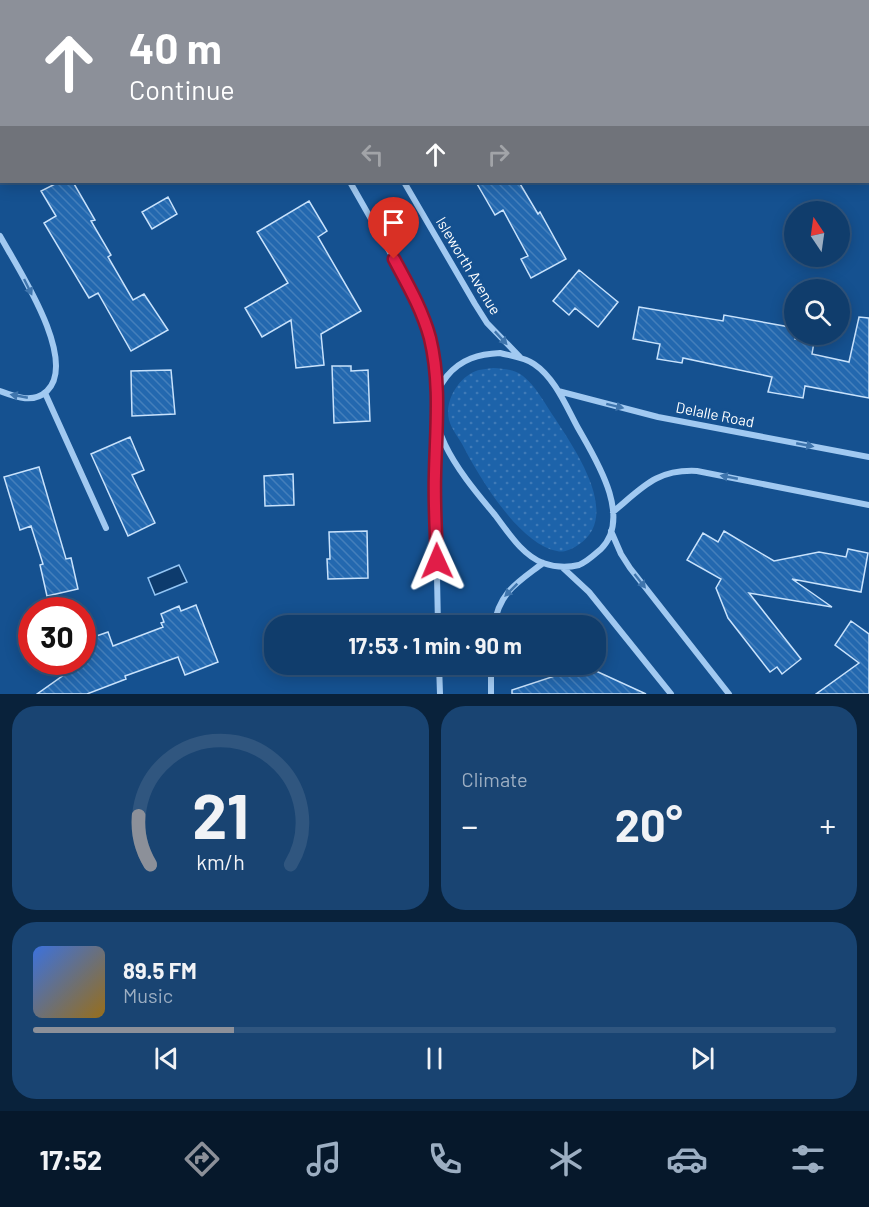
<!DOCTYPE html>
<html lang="en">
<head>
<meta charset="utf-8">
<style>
	body { margin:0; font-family:Barlow,sans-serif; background:#194472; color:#f1f3f6; height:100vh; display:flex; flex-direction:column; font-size:22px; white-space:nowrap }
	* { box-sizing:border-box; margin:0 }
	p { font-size:20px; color:#9caec2 }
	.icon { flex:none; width:33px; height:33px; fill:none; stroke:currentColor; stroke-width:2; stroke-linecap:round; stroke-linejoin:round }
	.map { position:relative; height:694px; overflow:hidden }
	.sheet { display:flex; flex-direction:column; gap:12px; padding:12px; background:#09223b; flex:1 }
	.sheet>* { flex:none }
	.banner { position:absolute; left:0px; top:0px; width:870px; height:183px; box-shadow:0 3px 15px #0003,0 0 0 2px #30567f; background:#8c9099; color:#fff; overflow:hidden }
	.needle { width:39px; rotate:347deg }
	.tools { position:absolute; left:784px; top:201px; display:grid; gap:12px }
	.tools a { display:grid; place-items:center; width:66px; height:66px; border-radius:50%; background:#103d6c; box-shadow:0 3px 15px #0003,0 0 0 2px #30567f; font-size:30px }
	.speed { position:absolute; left:18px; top:597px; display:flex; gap:12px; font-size:30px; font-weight:700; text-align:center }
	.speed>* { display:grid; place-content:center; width:78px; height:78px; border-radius:50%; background:#103d6c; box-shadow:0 3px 15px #0003,0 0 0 2px #30567f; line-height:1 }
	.speed .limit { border:9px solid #d22; background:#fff; color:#111 }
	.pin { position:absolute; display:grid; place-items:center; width:51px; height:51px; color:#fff; margin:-62px -26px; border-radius:50% 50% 50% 0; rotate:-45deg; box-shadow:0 0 6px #0007 }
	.pin .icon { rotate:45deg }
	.me { position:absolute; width:66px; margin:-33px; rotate:359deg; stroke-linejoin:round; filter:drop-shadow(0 0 4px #0008) }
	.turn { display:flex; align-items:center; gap:21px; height:126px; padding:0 30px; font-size:27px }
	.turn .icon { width:78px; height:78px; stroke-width:2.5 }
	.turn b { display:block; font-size:42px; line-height:51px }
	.lanes { display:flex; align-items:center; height:57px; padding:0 30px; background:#0003; justify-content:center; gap:30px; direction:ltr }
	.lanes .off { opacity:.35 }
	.big { font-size:45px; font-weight:700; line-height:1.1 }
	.sheet .card { flex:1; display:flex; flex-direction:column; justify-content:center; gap:9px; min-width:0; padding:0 21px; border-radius:24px; background:#194472 }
	.sheet .dial { align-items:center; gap:0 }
	.dial svg { height:156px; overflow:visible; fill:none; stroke:#30567f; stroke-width:7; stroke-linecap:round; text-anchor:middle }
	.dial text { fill:#f1f3f6; stroke:none }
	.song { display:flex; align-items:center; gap:18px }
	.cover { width:72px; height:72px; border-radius:9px; background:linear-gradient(135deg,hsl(220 70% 55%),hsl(40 70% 35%)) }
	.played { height:6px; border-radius:3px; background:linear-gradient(90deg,#8c9099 25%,#30567f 25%) }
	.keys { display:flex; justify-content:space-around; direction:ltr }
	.heat { display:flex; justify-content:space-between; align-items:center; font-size:33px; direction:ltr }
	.sheet .tiles { flex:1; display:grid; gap:12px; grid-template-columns:1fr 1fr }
	.card:last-child { grid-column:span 2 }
	.trip { position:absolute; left:264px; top:615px; width:342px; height:60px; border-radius:24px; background:#103d6c; box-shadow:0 3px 15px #0003,0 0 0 2px #30567f; font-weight:700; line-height:60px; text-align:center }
	.tabs { display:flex; height:96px; justify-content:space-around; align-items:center; background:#06182b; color:#9caec2 }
	.tabs .icon { width:42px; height:42px }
	.tabs .on { color:#8c9099 }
	.tabs b { font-size:27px; color:#f1f3f6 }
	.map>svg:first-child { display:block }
	.grass { fill:url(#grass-dots) }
	.pitch { fill:#1d63aa }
	.water { fill:#0d3b6d; stroke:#93c5f4; stroke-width:1.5 }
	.building { fill:url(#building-back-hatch); stroke:#c8e2fc; stroke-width:1.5 }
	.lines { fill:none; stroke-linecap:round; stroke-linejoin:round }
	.street { stroke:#a1c9f1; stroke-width:6 }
	.oneway { fill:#3f75ad }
	.route-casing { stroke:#92132f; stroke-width:15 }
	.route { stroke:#e11d48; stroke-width:10 }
	.labels { text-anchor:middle; stroke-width:6; stroke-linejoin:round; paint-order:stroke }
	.street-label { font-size:15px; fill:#fff; stroke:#155190 }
</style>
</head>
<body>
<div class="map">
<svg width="869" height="694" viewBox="0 0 869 694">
	<defs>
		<pattern id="grass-dots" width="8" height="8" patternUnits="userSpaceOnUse" patternTransform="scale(1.5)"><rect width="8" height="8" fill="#1d63aa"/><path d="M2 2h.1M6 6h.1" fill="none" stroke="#3f7ab7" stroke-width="1.8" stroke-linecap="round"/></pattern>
		<pattern id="building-back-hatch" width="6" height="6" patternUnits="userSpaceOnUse" patternTransform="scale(1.5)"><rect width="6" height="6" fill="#2368af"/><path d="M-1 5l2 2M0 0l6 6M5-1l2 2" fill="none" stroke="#447fbb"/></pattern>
	</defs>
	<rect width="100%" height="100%" fill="#155190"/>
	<path class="grass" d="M 493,368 C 504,369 514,369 523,376 C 537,387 546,406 556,420 C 576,451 622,517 578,545 C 572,549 564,553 557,551 C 519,544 479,477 462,444 C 458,437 451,428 449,420 C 444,400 460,375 479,370 C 483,369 488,369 493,368 Z"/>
	<path class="pitch" d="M 633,0 L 869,0 L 869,23 L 868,2 Z"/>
	<path class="water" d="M 179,565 L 187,582 L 155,595 L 148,578 Z"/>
	<path class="building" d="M 59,182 L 73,182 L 95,220 L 91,221 L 111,255 L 108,257 L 133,300 L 144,294 L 168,330 L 131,351 L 98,293 L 89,298 L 44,223 L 56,216 L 41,191 Z
		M 476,182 L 519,182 L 538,214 L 540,212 L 566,259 L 531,278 L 521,259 L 528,256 L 503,210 L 495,215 Z
		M 168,197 L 177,214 L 152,229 L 142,212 Z
		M 309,201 L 327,231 L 318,237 L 361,311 L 321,334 L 324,365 L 296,368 L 291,320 L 262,337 L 245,308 L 288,283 L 257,232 Z
		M 579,270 L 618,302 L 598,327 L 575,308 L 569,315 L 553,301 Z
		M 639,307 L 723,321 L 724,315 L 795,328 L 795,339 L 814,342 L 812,354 L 849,362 L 859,317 L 869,318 L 869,398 L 805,386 L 803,398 L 768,392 L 772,377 L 683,358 L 682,363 L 657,359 L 660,344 L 633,339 Z
		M 332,366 L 351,366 L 351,371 L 368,370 L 370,421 L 334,423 Z
		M 171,370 L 175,414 L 132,416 L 131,371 Z
		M 130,437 L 144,470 L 132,475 L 155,523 L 128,536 L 91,454 Z
		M 39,467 L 66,559 L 71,558 L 78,589 L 47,596 L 40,565 L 43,564 L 31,526 L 20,530 L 4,477 Z
		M 293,474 L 294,505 L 265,506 L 264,476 Z
		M 367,531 L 368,578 L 328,579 L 327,559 L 330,559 L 329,532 Z
		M 724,531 L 774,561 L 819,552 L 846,557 L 848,549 L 868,553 L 861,592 L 792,579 L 832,607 L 749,593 L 801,659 L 782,674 L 777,667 L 770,672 L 728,618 L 716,588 L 721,579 L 687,560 L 703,533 L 718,542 Z
		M 196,605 L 218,662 L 185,675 L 178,657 L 125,676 L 126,679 L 87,694 L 37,694 L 82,662 L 82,641 L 108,632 L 113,646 L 163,627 L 161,623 L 164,622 L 161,614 L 179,606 L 181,611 Z
		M 851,621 L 869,634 L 869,694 L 816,694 L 859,663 L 835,645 Z
		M 585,666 L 646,694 L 512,694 L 512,690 Z"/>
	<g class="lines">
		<path class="street" d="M 246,0 L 247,2
			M 299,0 L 300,2
			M 163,2 L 166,0
			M 0,94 L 2,93
			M 350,182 L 416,298 L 430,340 L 438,392
			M 404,182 L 475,304 L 487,323 L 520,357
			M 0,236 C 17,267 79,360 47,391 C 33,404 16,397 0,391
			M 500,353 C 511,356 524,357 534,364 C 555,378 566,406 578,428 C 595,458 633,517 601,549 C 594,555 587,562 579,565 C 567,568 554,567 543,563 C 522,555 508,532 495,515 C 468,482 411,419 447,376 C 461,359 479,354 500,353 Z
			M 558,391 L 658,417 L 869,457
			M 45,393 L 106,528
			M 437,425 L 435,476 L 438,626
			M 613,512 C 642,488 656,469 697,471 L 869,505
			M 611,531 L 621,554 L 630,568 L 729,694
			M 562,567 L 589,592 L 671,694
			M 494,626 C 499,592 517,583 543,563
			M 439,664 L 440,694
			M 491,694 L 491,664"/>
	</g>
	<defs><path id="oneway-solid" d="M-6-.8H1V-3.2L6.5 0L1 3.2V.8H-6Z" transform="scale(1.5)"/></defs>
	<g class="oneway">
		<use href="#oneway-solid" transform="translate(28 287) rotate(64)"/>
		<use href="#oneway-solid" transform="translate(501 338) rotate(47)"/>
		<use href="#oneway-solid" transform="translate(19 396) rotate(-169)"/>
		<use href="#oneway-solid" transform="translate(615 406) rotate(14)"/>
		<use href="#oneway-solid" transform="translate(805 445) rotate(11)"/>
		<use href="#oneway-solid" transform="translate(729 477) rotate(-169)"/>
		<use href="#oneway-solid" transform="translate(640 581) rotate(52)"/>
		<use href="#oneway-solid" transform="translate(511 590) rotate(135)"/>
	</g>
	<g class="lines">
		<g class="route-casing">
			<path id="route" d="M 394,259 C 408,285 422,309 430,338 C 441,383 436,429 435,474 C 434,503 436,532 437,561"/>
		</g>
		<use href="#route" class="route"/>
	</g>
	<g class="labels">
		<g class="street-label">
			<text transform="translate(468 266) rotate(59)" y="5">Isleworth Avenue</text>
			<text transform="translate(715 415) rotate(11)" y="5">Delalle Road</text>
		</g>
	</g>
</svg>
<div class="tools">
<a><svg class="needle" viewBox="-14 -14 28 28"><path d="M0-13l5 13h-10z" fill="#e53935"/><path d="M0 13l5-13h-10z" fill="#9caec2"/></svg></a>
<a><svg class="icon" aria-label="search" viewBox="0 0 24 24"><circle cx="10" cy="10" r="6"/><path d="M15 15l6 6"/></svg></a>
</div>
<div class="speed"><div class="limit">30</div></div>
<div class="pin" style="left:394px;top:259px;background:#d93025"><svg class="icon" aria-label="arrive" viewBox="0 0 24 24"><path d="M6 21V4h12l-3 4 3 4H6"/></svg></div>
<svg class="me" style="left:437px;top:561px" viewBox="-20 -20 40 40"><path d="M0-17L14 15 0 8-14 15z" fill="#e11d48" stroke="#fff" stroke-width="4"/></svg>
<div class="trip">17:53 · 1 min · 90 m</div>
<div class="banner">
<div class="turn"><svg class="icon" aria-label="ahead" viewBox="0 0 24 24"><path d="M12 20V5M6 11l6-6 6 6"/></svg><div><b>40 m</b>Continue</div></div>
<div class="lanes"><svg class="icon off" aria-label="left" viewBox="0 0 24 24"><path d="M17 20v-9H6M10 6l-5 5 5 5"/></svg><svg class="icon" aria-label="ahead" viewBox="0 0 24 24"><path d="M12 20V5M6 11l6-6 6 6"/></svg><svg class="icon off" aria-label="right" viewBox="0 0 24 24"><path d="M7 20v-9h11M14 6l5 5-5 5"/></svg></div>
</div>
</div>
<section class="sheet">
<div class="tiles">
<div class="card dial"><svg viewBox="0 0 100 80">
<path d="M14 69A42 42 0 1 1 86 69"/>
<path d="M14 69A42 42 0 0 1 8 44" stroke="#8c9099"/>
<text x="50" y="56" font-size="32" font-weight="700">21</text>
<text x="50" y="72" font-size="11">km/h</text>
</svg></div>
<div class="card"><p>Climate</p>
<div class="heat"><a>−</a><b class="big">20°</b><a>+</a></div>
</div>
<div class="card">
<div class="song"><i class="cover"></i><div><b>89.5 FM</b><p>Music</p></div></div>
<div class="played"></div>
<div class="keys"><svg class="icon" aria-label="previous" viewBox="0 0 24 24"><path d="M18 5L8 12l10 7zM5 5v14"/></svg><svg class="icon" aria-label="pause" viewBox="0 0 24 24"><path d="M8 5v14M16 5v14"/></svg><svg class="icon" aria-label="next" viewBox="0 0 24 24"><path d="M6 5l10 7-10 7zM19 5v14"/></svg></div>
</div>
</div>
</section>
<nav class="tabs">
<b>17:52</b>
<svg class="icon on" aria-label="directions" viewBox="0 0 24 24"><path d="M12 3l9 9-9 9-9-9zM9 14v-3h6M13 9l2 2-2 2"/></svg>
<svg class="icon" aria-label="music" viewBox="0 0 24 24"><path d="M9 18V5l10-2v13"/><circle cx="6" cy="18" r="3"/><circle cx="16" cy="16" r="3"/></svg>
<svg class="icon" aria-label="phone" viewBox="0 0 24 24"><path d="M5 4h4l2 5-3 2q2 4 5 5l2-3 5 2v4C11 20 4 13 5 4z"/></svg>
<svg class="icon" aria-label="climate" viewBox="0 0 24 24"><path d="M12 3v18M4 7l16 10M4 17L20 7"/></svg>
<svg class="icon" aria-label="car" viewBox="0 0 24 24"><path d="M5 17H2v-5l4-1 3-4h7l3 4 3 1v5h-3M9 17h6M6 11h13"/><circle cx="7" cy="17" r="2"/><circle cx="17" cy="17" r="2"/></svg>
<svg class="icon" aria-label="filters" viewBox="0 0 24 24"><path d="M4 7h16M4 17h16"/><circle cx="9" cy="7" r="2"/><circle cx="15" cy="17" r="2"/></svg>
</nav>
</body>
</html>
